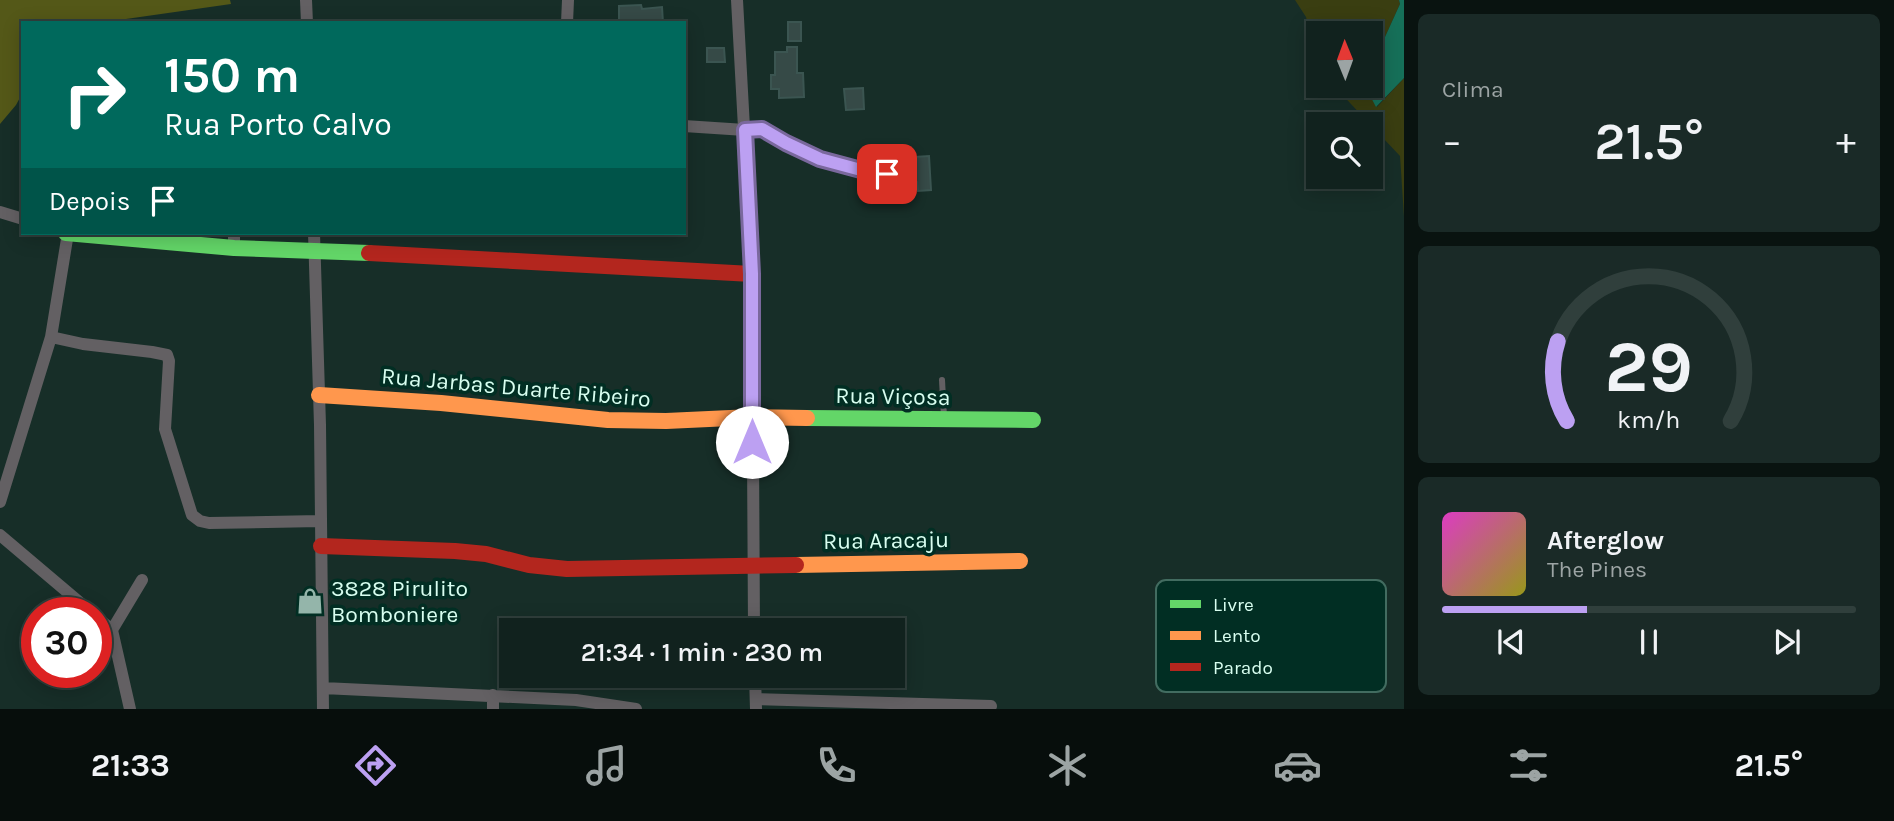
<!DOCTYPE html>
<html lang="pt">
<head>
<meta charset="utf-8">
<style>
	body { margin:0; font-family:Karla,sans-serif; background:#1a2a27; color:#f1f3f6; height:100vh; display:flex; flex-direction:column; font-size:26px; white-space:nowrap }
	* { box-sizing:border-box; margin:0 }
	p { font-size:23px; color:#9ca4a4 }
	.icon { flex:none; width:38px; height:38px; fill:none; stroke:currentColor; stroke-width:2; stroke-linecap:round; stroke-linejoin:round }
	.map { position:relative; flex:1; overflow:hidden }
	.panel { display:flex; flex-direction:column; gap:14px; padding:14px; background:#091310; width:490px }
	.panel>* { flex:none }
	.top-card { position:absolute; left:21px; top:21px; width:665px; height:214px; border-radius:0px; box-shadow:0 4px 18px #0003,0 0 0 2px #303f3c; background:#00695c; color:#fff; overflow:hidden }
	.needle { width:46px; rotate:359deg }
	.buttons { position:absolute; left:1306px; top:21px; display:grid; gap:14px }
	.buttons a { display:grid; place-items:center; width:77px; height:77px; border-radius:0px; background:#11221e; box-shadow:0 4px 18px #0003,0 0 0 2px #303f3c; font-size:35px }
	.speed { position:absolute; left:21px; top:597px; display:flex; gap:14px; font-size:35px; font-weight:700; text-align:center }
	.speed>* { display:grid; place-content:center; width:91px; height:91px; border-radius:50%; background:#11221e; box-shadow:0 4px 18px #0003,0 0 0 2px #303f3c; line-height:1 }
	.speed .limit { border:10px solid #d22; background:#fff; color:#111 }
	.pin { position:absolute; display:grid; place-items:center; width:60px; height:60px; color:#fff; margin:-30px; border-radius:14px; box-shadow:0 4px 10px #0006 }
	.me { position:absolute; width:77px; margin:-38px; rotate:0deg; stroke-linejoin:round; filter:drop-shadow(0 0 5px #0008) }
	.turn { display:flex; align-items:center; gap:24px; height:147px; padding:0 28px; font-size:32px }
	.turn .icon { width:91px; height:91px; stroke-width:2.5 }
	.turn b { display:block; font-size:49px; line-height:60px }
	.then { display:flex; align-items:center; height:66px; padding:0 28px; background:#0003; gap:14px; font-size:26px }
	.big { font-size:52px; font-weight:600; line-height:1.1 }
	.panel .tile { flex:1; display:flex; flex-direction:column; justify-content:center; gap:10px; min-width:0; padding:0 24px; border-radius:10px; background:#1a2a27 }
	.panel .dial { align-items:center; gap:0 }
	.dial svg { height:182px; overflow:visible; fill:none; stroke:#303f3c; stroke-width:7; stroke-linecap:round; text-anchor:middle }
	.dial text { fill:#f1f3f6; stroke:none }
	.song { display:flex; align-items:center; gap:21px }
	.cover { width:84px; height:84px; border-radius:10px; background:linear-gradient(135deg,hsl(310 70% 55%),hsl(60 70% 35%)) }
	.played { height:7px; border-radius:4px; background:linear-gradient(90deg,#bca0f2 35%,#303f3c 35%) }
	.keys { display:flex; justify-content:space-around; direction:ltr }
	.heat { display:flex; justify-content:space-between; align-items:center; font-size:38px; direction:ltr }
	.trip { position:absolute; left:499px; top:618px; width:406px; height:70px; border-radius:0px; background:#11221e; box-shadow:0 4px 18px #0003,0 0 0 2px #303f3c; font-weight:600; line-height:70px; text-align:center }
	.tab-bar { display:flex; height:112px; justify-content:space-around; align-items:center; background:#070e0c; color:#9ca4a4 }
	.tab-bar .icon { width:49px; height:49px }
	.tab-bar .on { color:#bca0f2 }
	.tab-bar b { font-size:32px; color:#f1f3f6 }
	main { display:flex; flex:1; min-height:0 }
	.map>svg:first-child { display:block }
	.green { fill:#3a3e11 }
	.forest { fill:#545818 }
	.water { fill:#167059 }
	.building { fill:#364a47; stroke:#3b5551; stroke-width:2 }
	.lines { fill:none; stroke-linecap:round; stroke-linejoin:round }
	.lane { stroke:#636063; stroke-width:6 }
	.street { stroke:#636063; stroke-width:12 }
	.fast { stroke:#63d668; stroke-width:16 }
	.slow { stroke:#ff974d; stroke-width:16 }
	.jam { stroke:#b3261e; stroke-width:16 }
	.route-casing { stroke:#7a689d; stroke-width:18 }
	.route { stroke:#bca0f2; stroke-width:12 }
	.labels { text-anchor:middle; stroke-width:7; stroke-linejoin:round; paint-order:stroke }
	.street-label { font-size:23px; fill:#d8fef0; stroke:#012e23 }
	.poi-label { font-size:23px; fill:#d8fef0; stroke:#012e23; text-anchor:start }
	.key { fill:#012e23; stroke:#426c60; stroke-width:2 }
	.key-label { font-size:19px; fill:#d8fef0 }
</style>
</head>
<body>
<main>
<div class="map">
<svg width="1404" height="709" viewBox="0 0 1404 709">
	<rect width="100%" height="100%" fill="#172e28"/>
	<path class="green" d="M 1295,0 L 1399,0 L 1400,4 L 1370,70 L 1370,33 L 1318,33 L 1318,65 L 1306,17 Z
		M 1404,78 L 1404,217 L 1400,156 L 1334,86 L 1365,86 L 1377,107 Z"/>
	<path class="forest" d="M 0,0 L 230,0 L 231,4 L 98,23 L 23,23 L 23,92 L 16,105 L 0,124 Z"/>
	<path class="water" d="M 1399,0 L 1404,0 L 1404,78 L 1376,107 L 1365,86 L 1370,86 L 1370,70 L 1400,4 Z"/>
	<path class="building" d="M 641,5 L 642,9 L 662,7 L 663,23 L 619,23 L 619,6 Z
		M 788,22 L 801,22 L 801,41 L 788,41 Z
		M 787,47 L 797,47 L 797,73 L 803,73 L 804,97 L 779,98 L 779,89 L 771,89 L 771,75 L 775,75 L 775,52 L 787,52 Z
		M 707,48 L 724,48 L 725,62 L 707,62 Z
		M 863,88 L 864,109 L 846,110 L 844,89 Z
		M 929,156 L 931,190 L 918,191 L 917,182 L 900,183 L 899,158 Z"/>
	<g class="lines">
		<path class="lane" d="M 942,380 L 944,417"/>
		<path class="street" d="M 306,0 L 307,23
			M 737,0 L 752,274 L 754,630
			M 567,23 L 568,0
			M 684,126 L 745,130 L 762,129 L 786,143 L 820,159 L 861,170 L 887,174
			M 0,212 L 23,219
			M 234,233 L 234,248
			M 314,233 L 320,425 L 323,709
			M 51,337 L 83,344 L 152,352 L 167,355 L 169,361 L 165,429 L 192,515 L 200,521 L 209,523 L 320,521
			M 0,502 L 51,337 L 68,233
			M 0,535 L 91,612
			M 96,617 L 112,630 L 130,709
			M 112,630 L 142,580
			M 755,676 L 756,709
			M 323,688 L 576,700 L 636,709
			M 493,695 L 493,709
			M 756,699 L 991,706"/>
		<path class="fast" d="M 66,233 L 234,248 L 369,253
			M 807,418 L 1033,420"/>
		<path class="slow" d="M 319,395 L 441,403 L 608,420 L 666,421 L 752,417 L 807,418
			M 796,565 L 1020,561"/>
		<path class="jam" d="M 369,253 L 752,274
			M 321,546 L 455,551 L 486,554 L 529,565 L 567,569 L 796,565"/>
	</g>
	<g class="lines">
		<g class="route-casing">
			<path id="route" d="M 752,442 L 752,274 L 745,130 L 762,129 L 786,143 L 820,159 L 861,170 L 887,174"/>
		</g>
		<use href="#route" class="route"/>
	</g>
	<defs>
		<g id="shop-bare" transform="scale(2.1)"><path d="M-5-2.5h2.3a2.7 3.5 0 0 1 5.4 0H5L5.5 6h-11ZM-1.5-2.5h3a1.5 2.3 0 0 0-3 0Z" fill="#94b5aa" stroke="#012e23" stroke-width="2.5" paint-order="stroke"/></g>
	</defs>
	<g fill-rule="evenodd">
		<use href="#shop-bare" x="310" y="601"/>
	</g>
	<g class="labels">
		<g class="street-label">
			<text transform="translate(516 387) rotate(5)" y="8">Rua Jarbas Duarte Ribeiro</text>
			<text transform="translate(893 396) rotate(1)" y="8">Rua Viçosa</text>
			<text transform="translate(886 540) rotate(-1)" y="8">Rua Aracaju</text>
		</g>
		<g class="poi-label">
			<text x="331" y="596">3828 Pirulito<tspan x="331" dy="26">Bomboniere</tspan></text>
		</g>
	</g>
	<rect x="1156" y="580" width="230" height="112" rx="10" class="key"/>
	<rect x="1170" y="600" width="31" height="8" fill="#63d668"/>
	<rect x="1170" y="631" width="31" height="9" fill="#ff974d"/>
	<rect x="1170" y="663" width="31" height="8" fill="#b3261e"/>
	<g class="key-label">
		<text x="1213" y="611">Livre</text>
		<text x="1213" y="642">Lento</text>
		<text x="1213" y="674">Parado</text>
	</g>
</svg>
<div class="buttons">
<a><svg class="needle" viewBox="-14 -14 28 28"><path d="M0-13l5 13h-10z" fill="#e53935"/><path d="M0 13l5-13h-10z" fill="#9ca4a4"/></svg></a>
<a><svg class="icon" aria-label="search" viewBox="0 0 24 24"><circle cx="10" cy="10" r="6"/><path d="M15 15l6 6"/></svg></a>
</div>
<div class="speed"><div class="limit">30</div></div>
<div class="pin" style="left:887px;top:174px;background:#d93025"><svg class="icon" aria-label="arrive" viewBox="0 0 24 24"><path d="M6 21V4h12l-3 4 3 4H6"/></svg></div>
<svg class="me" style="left:752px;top:442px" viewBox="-20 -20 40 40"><circle r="19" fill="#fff"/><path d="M0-13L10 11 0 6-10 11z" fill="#bca0f2"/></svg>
<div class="trip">21:34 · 1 min · 230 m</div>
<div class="top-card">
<div class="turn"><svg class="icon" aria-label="right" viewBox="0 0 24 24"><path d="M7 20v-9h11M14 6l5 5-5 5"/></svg><div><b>150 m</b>Rua Porto Calvo</div></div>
<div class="then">Depois<svg class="icon" aria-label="arrive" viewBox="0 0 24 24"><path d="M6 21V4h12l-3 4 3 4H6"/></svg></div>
</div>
</div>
<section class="panel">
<div class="tile"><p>Clima</p>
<div class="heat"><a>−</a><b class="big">21.5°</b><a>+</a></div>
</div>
<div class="tile dial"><svg viewBox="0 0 100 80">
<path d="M14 69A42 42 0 1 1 86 69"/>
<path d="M14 69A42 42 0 0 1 10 34" stroke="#bca0f2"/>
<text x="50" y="56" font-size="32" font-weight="700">29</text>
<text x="50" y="72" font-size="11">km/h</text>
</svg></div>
<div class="tile">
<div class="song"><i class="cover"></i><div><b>Afterglow</b><p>The Pines</p></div></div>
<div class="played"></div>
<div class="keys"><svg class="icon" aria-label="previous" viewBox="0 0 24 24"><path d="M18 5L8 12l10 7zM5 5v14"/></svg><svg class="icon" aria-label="pause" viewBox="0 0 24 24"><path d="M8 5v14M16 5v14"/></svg><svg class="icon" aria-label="next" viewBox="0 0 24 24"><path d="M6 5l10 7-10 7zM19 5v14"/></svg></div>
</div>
</section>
</main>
<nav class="tab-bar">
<b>21:33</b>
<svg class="icon on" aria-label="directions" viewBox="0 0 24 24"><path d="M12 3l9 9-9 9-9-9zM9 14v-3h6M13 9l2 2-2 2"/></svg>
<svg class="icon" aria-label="music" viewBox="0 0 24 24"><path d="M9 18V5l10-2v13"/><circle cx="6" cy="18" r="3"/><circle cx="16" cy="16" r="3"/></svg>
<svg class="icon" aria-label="phone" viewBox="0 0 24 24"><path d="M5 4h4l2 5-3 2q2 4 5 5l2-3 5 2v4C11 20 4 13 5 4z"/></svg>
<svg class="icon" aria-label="climate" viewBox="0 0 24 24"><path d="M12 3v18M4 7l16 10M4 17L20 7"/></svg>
<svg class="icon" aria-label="car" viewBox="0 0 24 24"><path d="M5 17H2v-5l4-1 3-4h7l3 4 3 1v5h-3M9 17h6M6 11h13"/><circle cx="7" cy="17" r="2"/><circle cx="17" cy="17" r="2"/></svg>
<svg class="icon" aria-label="filters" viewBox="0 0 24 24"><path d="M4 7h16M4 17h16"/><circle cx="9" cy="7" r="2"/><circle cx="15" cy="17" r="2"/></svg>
<b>21.5°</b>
</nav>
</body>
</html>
